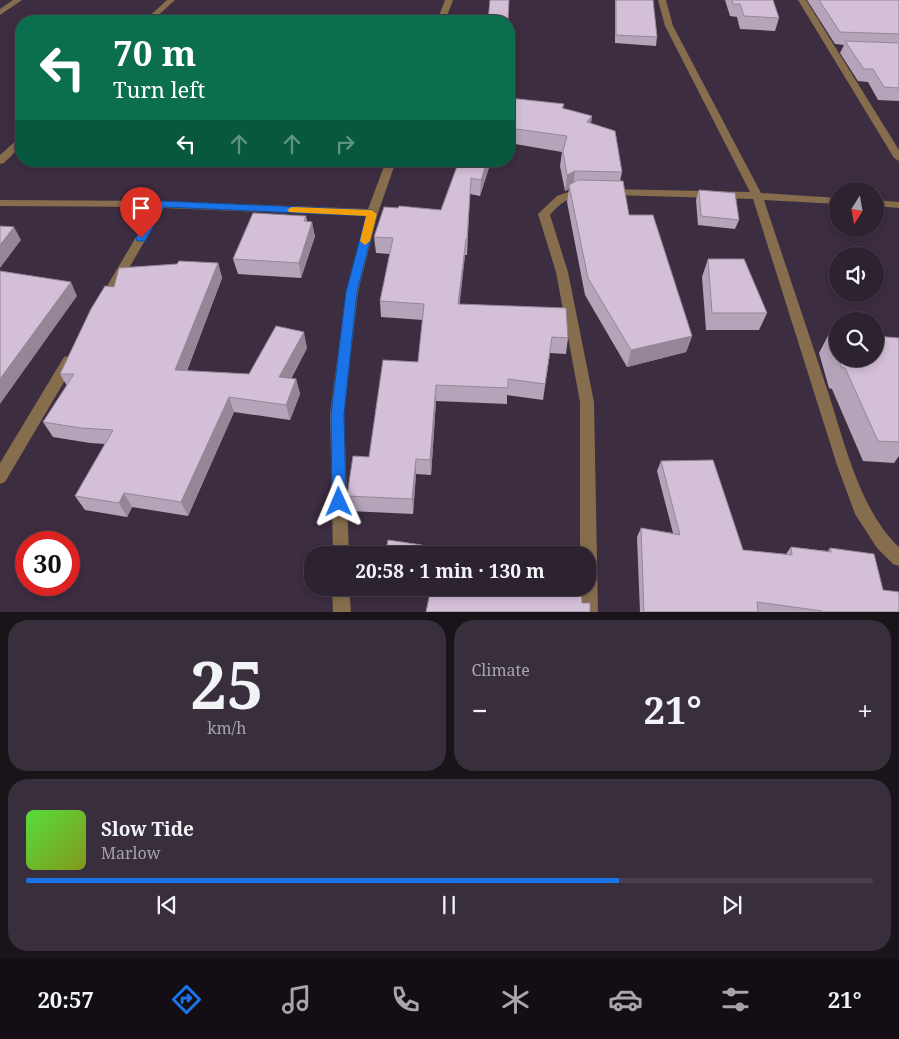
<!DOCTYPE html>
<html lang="en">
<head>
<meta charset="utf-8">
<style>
	body { margin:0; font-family:"Noto Serif",serif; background:#392f3c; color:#f1f3f6; height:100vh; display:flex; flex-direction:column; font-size:19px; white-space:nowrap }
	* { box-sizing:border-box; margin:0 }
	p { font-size:16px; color:#a7a4ab }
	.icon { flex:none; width:28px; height:28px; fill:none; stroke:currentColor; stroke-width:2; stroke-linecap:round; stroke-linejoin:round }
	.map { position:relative; height:612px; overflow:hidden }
	.sheet { display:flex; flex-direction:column; gap:8px; padding:8px; background:#19131a; flex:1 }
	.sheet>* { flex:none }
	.banner { position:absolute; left:15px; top:15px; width:500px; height:152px; border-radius:20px; box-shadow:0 2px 8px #0003,0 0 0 1px #483f4c; background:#0b6e4f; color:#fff; overflow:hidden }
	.needle { width:32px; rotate:191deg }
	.buttons { position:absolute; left:829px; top:182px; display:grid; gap:10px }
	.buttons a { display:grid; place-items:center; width:55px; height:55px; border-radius:50%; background:#2d2230; box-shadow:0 2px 8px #0003,0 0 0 1px #483f4c; font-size:25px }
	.speed { position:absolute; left:15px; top:531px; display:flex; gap:10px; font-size:25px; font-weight:700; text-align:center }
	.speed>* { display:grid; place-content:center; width:65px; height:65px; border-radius:50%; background:#2d2230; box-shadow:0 2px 8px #0003,0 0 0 1px #483f4c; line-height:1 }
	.speed .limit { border:8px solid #d22; background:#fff; color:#111 }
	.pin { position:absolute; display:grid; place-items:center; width:42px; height:42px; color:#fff; margin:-51px -21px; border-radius:50% 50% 50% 0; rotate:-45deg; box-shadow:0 0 5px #0007 }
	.pin .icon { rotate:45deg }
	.me { position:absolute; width:55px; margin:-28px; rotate:359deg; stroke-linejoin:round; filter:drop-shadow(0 0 4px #0008) }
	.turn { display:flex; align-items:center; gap:18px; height:105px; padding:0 15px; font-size:22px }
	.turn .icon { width:65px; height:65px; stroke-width:2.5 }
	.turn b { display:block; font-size:35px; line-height:42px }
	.lanes { display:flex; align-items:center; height:48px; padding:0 15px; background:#0003; justify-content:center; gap:25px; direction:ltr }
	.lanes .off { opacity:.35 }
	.big { font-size:38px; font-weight:700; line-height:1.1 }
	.sheet .card { flex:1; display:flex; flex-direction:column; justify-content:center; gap:8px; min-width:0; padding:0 18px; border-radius:20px; background:#392f3c }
	.sheet .dial { align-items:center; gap:0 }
	.dial b { font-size:65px; line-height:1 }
	.song { display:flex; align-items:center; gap:15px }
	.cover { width:60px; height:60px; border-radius:8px; background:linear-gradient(135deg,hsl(110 70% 55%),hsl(70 70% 35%)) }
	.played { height:5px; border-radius:2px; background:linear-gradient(90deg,#1a73e8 70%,#483f4c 70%) }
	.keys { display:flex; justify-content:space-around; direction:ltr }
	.heat { display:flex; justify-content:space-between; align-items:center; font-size:28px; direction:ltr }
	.sheet .tiles { flex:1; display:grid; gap:8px; grid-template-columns:1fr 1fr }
	.card:last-child { grid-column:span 2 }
	.trip { position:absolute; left:304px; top:546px; width:292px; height:50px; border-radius:20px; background:#2d2230; box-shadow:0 2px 8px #0003,0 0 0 1px #483f4c; font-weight:700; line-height:50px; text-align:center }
	.tab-bar { display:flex; height:80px; justify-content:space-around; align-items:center; background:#120e13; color:#a7a4ab }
	.tab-bar .icon { width:35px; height:35px }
	.tab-bar .on { color:#1a73e8 }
	.tab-bar b { font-size:22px; color:#f1f3f6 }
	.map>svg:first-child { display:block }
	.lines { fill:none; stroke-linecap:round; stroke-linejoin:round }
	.minor { fill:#866d4d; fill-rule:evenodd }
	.wall { fill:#b5a4b9 }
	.shaded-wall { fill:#948696 }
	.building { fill:#d3bfd7; stroke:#948696 }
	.route { fill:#1a73e8; stroke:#114b97 }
	.slow { fill:#f59e0b }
</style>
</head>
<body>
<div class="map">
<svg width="899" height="612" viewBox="0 0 899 612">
	<rect width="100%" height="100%" fill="#3c2d40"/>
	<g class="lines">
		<path class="minor" d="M 13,0 L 22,0 L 0,15 L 0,9 Z
			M 167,0 L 175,0 L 152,21 L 144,21 Z
			M 445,0 L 453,0 L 445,21 L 437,21 Z
			M 658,0 L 666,0 L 673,26 L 761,193 L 838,198 L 838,204 L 764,200 C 784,261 805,322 825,383 C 843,435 858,509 899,547 L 899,566 L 893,564 L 877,548 L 855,514 L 837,465 L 753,199 L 610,195 L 605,192 L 610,189 L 750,192 L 665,26 Z
			M 798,0 L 806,0 L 899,150 L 899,161 L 894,158 Z
			M 21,138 L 21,146 L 4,163 L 0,164 L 0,155 L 18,139 Z
			M 386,161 L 396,161 L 378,213 L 358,292 L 344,414 L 349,555 L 333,555 L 330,414 L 346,292 L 366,216 L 164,208 L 108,304 L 104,305 L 98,301 L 154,207 L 0,206 L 0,200 L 161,201 L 368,209 Z
			M 577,189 L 587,190 L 588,192 L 587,194 C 568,199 564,199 550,215 L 568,272 L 594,402 L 598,612 L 580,612 L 580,588 L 588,588 L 588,555 L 580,555 L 580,402 L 556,272 L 538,214 L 557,196 Z
			M 875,200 L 899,202 L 899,208 L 875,206 Z
			M 69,356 L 74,357 L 76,361 L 74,365 L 5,482 L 0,484 L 0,463 L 64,357 Z
			M 332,588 L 349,588 L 351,612 L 333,612 Z"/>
	</g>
	<path class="wall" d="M 615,0 L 653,0 L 657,37 L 656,46 L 615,43 Z
		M 725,0 L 773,0 L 779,18 L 775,31 L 740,29 L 737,17 L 730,16 Z
		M 807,0 L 899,0 L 899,101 L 878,100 L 868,82 L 858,81 L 840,53 L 844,45 L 835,44 Z
		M 509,98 L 564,104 L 563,109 L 592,116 L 591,123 L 622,172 L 620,181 L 629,215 L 692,336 L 686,352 L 627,367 L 585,295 L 567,202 L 569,189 L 565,191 L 560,166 L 562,152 L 509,143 Z
		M 459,161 L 491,161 L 480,196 L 470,194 L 467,255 L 465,255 L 459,304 L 568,338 L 566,354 L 550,353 L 543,400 L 507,395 L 507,404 L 436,401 L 431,475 L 416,474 L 413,514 L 350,511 L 347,496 L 369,457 L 418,362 L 423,320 L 381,317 L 380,301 L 390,254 L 376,253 L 374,237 L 441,210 Z
		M 699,190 L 739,220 L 735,229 L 698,225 L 696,200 Z
		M 306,216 L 307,221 L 315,236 L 301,278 L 238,274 L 233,259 Z
		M 708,259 L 767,313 L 759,330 L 706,330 L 702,277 Z
		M 218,263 L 222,278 L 187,371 L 249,374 L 307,348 L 291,379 L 296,379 L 300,394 L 290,420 L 234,412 L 188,516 L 132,507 L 127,517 L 85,510 L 75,496 L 105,444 L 90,443 L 53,437 L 43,422 L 67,386 L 60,374 L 114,287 Z
		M 830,332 L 838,332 L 838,359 L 875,359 L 899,338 L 899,456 L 894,463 L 863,461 L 832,389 L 829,388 L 819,353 Z
		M 661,461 L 743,550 L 786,554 L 791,547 L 828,551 L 830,548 L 883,590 L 899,612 L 640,612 L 637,537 L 641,528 L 673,533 L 657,471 Z"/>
	<path class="shaded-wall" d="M 592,116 L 589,131 L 587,122 Z
		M 487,161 L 491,161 L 480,196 L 481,180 Z
		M 575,171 L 573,187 L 569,185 L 569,189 L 565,191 L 567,175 Z
		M 312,222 L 315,236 L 301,278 L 299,263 Z
		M 14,227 L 21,240 L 0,268 L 0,245 Z
		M 466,239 L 465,255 L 458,320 L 458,304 Z
		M 218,263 L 222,278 L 181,385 L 175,370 Z
		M 71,282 L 77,296 L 0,404 L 0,379 Z
		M 304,332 L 307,348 L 283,392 L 279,377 Z
		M 692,336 L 686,352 L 627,367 L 631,350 Z
		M 296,379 L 300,394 L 290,420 L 286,405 Z
		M 436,385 L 436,401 L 431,475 L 430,460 Z
		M 229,397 L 234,412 L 188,516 L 181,502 Z
		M 416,459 L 416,474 L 413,514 L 412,499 Z
		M 124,493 L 132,507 L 127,517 L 119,503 Z"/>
	<path class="building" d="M 490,0 L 509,0 L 508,21 L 488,21 Z
		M 616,0 L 653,0 L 657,37 L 616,35 Z
		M 732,0 L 773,0 L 779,18 L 744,16 L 740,4 L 733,4 Z
		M 819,0 L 899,0 L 899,34 L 840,32 Z
		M 845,41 L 899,43 L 899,88 L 884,87 L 873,69 L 864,69 Z
		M 509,98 L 564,104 L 562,108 L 592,116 L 587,122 L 615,131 L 622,172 L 575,171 L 567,175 L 563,151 L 567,136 L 509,128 Z
		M 459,161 L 487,161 L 481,180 L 471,178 L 467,239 L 466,239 L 458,304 L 566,308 L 568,338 L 552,337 L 545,384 L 508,379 L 508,388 L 436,385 L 430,460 L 416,459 L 412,499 L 347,496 L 353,456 L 369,457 L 383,360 L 418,362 L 424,304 L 380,301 L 393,238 L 374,237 L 384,207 L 398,208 L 399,206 L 441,210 Z
		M 578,180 L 623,181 L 629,215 L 653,215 L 692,336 L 631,350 L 588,278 L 569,185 Z
		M 699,190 L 735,193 L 739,220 L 701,216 Z
		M 253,213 L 306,216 L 304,221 L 312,222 L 299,263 L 233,259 Z
		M 0,226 L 14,227 L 0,245 Z
		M 708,259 L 744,259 L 767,313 L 712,313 Z
		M 179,261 L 218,263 L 175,370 L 249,374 L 276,326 L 304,332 L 279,377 L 296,379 L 286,405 L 229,397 L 181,502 L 124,493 L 119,503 L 75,496 L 113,430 L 81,428 L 43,422 L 74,374 L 60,374 L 91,309 L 105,286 L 114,287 L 119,268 L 177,264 Z
		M 0,271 L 71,282 L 0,379 Z
		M 830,332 L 838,332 L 838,355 Z
		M 875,336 L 899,338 L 899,442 L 878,441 L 845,368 L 841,367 L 839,359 L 875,359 Z
		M 713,460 L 743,550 L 792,555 L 791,547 L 831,552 L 830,548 L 874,554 L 883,590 L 899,592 L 899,612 L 822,612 L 822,611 L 757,602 L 758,612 L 644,612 L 641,528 L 680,535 L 661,461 Z
		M 388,540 L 422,545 L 420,555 L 385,555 Z
		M 431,588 L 561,588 L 581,591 L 582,603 L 590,603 L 590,612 L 426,612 Z"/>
	<path class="route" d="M 161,201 L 372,210 L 377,214 L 357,292 L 344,414 L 346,502 L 344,507 L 339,508 L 334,507 L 332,502 L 331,414 L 346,292 L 366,216 L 164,207 L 145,241 L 137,241 L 136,238 L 156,204 Z"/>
	<path class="slow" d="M 292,207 L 372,210 L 377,214 L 370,241 L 365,245 L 360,241 L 366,216 L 289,212 L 287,210 Z"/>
</svg>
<div class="buttons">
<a><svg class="needle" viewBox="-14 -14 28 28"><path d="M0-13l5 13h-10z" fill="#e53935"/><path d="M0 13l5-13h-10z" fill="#a7a4ab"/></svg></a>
<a><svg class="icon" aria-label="sound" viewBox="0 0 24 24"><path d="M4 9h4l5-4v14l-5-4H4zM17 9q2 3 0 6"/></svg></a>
<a><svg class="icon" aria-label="search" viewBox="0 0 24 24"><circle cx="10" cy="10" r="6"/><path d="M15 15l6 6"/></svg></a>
</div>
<div class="speed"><div class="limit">30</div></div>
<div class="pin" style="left:141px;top:238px;background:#d93025"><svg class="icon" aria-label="arrive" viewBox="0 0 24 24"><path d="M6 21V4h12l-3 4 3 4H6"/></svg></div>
<svg class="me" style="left:339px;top:502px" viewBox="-20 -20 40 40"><path d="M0-17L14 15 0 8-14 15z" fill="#1a73e8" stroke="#fff" stroke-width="4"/></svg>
<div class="trip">20:58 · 1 min · 130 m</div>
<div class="banner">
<div class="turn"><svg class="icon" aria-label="left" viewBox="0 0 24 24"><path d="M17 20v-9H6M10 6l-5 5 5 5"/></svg><div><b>70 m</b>Turn left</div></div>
<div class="lanes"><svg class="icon" aria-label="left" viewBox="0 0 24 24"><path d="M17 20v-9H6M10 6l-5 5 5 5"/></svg><svg class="icon off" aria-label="ahead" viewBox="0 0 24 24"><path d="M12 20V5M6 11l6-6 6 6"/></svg><svg class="icon off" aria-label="ahead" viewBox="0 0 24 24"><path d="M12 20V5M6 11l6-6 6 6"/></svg><svg class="icon off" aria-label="right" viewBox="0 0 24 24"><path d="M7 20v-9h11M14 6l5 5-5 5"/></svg></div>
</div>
</div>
<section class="sheet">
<div class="tiles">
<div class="card dial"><b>25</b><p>km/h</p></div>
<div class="card"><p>Climate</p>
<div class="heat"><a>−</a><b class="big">21°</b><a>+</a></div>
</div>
<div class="card">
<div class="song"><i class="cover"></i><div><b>Slow Tide</b><p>Marlow</p></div></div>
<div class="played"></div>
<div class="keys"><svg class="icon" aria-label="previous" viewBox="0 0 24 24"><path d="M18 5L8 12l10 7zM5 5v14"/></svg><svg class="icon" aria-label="pause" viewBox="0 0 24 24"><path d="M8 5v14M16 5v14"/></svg><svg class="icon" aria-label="next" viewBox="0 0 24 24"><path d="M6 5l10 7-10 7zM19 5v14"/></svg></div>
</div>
</div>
</section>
<nav class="tab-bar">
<b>20:57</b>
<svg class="icon on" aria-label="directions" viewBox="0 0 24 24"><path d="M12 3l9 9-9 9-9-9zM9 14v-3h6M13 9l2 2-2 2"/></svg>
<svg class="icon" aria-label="music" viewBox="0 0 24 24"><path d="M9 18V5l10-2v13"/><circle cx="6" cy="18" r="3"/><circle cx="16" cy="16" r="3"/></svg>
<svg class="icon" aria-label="phone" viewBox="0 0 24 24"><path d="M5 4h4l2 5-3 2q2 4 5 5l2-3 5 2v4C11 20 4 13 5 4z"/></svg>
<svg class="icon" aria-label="climate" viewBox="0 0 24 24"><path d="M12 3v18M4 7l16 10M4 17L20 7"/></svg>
<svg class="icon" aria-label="car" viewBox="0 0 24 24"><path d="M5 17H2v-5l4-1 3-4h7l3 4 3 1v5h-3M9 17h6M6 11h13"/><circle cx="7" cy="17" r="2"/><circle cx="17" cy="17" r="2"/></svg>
<svg class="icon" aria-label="filters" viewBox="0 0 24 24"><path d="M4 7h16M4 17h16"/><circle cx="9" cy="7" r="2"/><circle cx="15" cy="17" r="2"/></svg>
<b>21°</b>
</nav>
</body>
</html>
